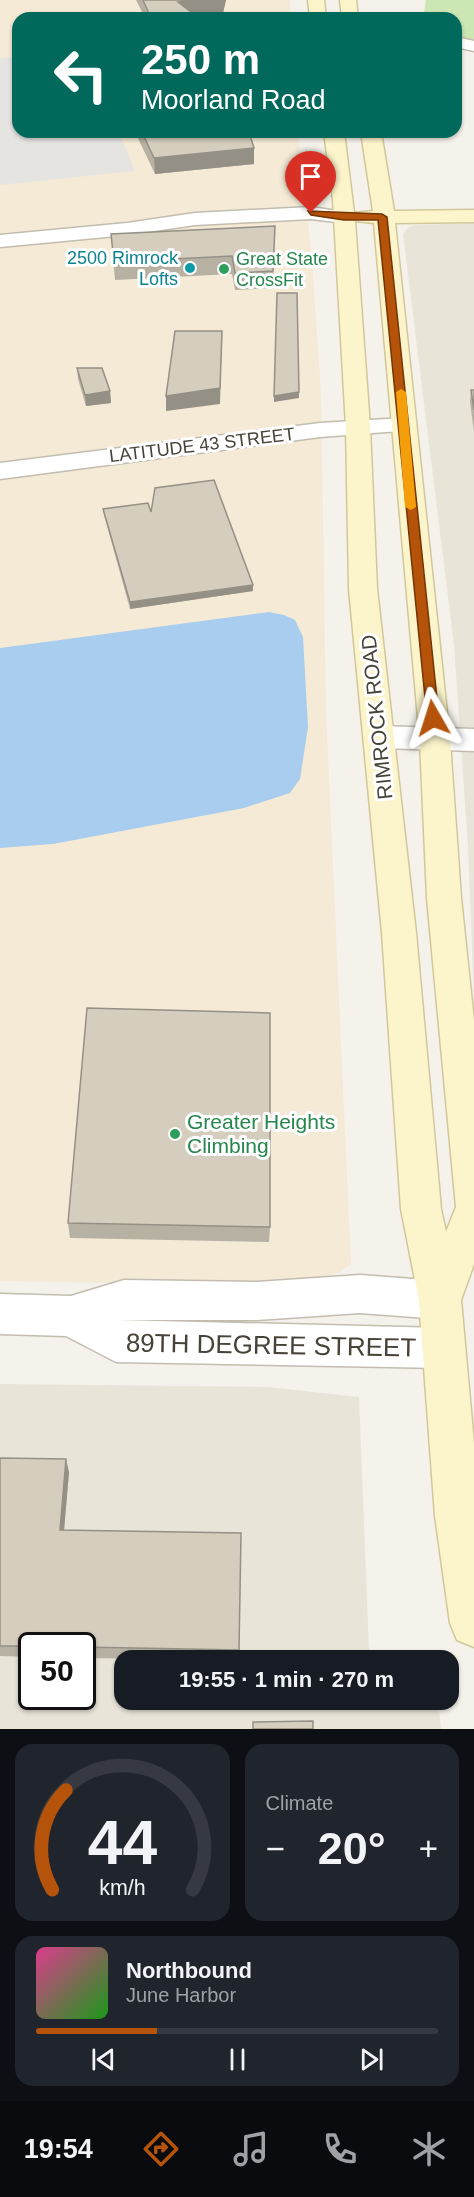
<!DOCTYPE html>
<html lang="en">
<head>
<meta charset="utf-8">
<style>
	body { margin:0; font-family:Arial,sans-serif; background:#20242c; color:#f1f3f6; height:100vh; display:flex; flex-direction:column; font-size:22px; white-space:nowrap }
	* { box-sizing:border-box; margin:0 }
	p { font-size:20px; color:#9ea1a6 }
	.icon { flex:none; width:33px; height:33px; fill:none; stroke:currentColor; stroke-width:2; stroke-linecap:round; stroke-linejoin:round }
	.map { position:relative; height:1729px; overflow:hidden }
	.sheet { display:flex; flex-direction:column; gap:15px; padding:15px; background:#0d0f14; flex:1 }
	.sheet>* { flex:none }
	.guide { position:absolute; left:12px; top:12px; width:450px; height:126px; border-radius:18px; box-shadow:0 2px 4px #0004; background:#00695c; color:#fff; overflow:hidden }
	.speed { position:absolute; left:18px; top:1632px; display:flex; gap:12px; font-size:30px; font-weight:700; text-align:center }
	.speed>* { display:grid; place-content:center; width:78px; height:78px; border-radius:50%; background:#171b24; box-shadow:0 2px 4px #0004; line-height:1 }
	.speed .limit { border:3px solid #111; border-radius:9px; background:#fff; color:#111 }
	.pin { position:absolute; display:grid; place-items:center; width:51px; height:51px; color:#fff; margin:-62px -26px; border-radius:50% 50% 50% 0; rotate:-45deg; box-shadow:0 0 6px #0007 }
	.pin .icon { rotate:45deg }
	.me { position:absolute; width:66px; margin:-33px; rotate:354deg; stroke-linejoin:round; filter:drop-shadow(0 0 4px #0008) }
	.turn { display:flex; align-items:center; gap:21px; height:126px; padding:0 30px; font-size:27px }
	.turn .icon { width:78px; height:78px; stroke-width:2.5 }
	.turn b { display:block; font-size:42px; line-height:51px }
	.big { font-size:45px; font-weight:700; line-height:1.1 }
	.sheet .widget { flex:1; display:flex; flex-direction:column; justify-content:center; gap:9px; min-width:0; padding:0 21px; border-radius:18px; background:#20242c }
	.sheet .dial { align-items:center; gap:0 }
	.dial svg { height:156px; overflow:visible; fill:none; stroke:#363941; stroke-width:7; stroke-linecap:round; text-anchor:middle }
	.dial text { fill:#f1f3f6; stroke:none }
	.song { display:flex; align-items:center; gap:18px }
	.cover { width:72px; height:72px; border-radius:9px; background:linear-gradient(135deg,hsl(330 70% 55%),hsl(120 70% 35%)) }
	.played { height:6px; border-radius:3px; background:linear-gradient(90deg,#b45309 30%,#363941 30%) }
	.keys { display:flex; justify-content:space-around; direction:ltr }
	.heat { display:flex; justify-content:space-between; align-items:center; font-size:33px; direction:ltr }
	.sheet .tiles { flex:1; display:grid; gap:15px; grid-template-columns:1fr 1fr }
	.widget:last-child { grid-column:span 2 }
	.trip { position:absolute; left:114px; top:1650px; width:345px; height:60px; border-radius:18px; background:#171b24; box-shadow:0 2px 4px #0004; font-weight:700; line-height:60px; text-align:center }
	.tabs { display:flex; height:96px; justify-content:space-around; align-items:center; background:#090b0e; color:#9ea1a6 }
	.tabs .icon { width:42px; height:42px }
	.tabs .on { color:#b45309 }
	.tabs b { font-size:27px; color:#f1f3f6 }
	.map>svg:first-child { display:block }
	.residential { fill:#e8e4d8; fill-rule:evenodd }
	.commercial { fill:#f5ead6 }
	.green { fill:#cce6b4 }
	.parking { fill:#e6e4e1 }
	.water { fill:#a9cdee }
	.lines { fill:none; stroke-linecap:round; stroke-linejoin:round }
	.street-casing { stroke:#c2bdaf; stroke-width:3 }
	.secondary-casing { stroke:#d2c79b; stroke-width:3 }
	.street { fill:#fff; fill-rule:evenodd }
	.secondary { fill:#fcf4cb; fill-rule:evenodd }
	.wall { fill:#b7b1a4 }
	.shaded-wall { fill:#959086 }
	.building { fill:#d5cebf; stroke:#959086; stroke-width:1.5 }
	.route { fill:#b45309; stroke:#753606; stroke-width:1.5 }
	.slow { fill:#f59e0b }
	.culture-dot { fill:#0f9aa8; stroke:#fff; stroke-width:2 }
	.leisure-dot { fill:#2e9e5b; stroke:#fff; stroke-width:2 }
	.labels { text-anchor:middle; stroke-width:6; stroke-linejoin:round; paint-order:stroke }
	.far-culture-label { font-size:18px; fill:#0d838f; stroke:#fff; text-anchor:end }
	.far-leisure-label { font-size:18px; fill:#27864d; stroke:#fff; text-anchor:start }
	.far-street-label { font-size:18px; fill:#484338; stroke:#fff }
	.street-label { font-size:21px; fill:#484338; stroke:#fff }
	.leisure-label { font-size:21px; fill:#27864d; stroke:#fff; text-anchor:start }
	.near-street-label { font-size:26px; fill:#484338; stroke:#fff }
</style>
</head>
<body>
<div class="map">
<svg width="474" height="1729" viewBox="0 0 474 1729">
	<rect width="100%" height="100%" fill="#f4f2ea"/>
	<path class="residential" d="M 474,223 L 474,1000 L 468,846 L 454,645 L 403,234 L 408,228 L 416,225 Z
		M 0,1384 L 268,1387 L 359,1397 L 369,1651 L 396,1660 L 124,1660 L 124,1700 L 438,1700 L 441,1729 L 0,1729 ZM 32,1646 L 82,1646 L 82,1696 L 32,1696 Z"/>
	<path class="commercial" d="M 0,0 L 290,0 L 291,18 L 18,18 L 18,132 L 298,132 L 311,248 L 321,393 L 326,713 L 351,1264 L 340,1272 L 322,1277 L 232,1285 L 0,1281 Z"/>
	<path class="green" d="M 426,0 L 474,0 L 474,46 L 456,42 L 456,18 L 423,18 Z"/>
	<path class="parking" d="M 18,56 L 18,132 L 119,132 L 135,171 L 0,185 L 0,58 Z"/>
	<path class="water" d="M 269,612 L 284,615 L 295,620 L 303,637 L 308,727 L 300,779 L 290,793 L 244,808 L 53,844 L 0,848 L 0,648 Z"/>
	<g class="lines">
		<g class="street-casing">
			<path id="street" d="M 456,37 L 474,41 L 474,51 L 456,47 Z
				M 311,207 L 351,213 L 354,217 L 351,221 L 344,223 L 311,219 L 195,225 L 127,235 L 0,247 L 0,235 L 127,223 L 195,213 Z
				M 404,418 L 413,420 L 416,425 L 413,430 L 320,437 L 0,479 L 0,463 L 320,423 Z
				M 380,726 L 474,729 L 474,751 L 380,748 L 369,745 L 365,737 L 369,729 Z
				M 360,1275 L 440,1281 L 455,1286 L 461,1300 L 455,1314 L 440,1319 L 360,1313 L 257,1320 L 118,1320 L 443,1328 L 458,1334 L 464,1348 L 458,1362 L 443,1368 L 116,1362 L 66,1336 L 0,1334 L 0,1294 L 71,1296 L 124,1280 L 257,1282 Z"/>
		</g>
		<g class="secondary-casing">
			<path id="secondary" d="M 308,0 L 324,0 L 326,18 L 310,18 Z
				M 340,0 L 356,0 L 358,18 L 342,18 Z
				M 324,132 L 344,132 L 354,213 L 373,211 L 361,132 L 381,132 L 394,211 L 474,210 L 474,222 L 395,223 L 450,741 L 461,898 L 474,1021 L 474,1264 L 461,1300 L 474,1444 L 474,1647 L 457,1640 L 450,1623 L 435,1516 L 419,1300 L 401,1209 L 382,933 L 349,589 L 346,427 L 333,200 ZM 355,221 L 374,223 L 420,741 L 427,898 L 456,1207 L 446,1232 L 441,1209 L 416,933 L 377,589 L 370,427 Z"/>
		</g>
		<use href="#street" class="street"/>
		<use href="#secondary" class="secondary"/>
	</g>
	<path class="wall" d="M 136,0 L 226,0 L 223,13 L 196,15 L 199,18 L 145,18 Z
		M 135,132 L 249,132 L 254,148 L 254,164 L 155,174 Z
		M 275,226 L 273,288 L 235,290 L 232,274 L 115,280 L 111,234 Z
		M 77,368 L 110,391 L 111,403 L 86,406 L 78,379 Z
		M 471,390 L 474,390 L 474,432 L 470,402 Z
		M 103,509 L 151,512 L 253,585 L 253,591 L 130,609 L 104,515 Z
		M 68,1223 L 270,1227 L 269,1242 L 70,1238 Z
		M 0,1458 L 69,1472 L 64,1530 L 241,1533 L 239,1660 L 82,1658 L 82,1646 L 32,1646 L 32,1657 L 0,1656 Z"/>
	<path class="shaded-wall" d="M 197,0 L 226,0 L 223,13 L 179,17 L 178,2 Z
		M 254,148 L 254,164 L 155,174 L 154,158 Z
		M 222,331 L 220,404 L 166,411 L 166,396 Z
		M 110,391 L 111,403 L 86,406 L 85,395 Z
		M 299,392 L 299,398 L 274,402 L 274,396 Z
		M 253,585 L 253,591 L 130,609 L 130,602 Z
		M 66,1459 L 69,1472 L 63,1542 L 60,1530 Z"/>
	<path class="building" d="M 143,0 L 197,0 L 178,2 L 199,18 L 151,18 Z
		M 142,132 L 249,132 L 254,148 L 154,158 Z
		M 275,226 L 273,271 L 235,273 L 232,256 L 114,262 L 111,234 Z
		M 277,293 L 297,293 L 299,392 L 274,396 Z
		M 175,331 L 222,331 L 220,388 L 166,396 Z
		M 77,368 L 102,368 L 110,391 L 85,395 Z
		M 471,390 L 474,390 L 474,410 Z
		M 214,480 L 253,585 L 130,602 L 103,509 L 148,503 L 151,512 L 155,488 Z
		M 87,1008 L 270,1013 L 270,1227 L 68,1223 Z
		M 0,1458 L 66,1459 L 60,1530 L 241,1533 L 239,1650 L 82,1647 L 82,1646 L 0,1646 Z
		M 313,1721 L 313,1729 L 253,1729 L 253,1722 Z"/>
	<path class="route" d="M 308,211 L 382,214 L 387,217 L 439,718 L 433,722 L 427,718 L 378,220 L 344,220 L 311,215 Z"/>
	<path class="slow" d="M 401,389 L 406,392 L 416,507 L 411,510 L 405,507 L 396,392 Z"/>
	<circle class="culture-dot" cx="190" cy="268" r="6"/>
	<g class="leisure-dot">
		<circle cx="224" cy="269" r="6"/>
		<circle cx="175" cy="1134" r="6"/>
	</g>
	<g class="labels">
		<g class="far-culture-label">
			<text x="178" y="264">2500 Rimrock<tspan x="178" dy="21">Lofts</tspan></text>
		</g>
		<g class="far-leisure-label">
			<text x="236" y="265">Great State<tspan x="236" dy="21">CrossFit</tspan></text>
		</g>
		<g class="far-street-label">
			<text transform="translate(202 445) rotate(-7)" y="6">LATITUDE 43 STREET</text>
		</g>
		<g class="street-label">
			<text transform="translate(377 717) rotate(-96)" y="7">RIMROCK ROAD</text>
		</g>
		<g class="leisure-label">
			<text x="187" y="1129">Greater Heights<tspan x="187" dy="24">Climbing</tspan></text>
		</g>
		<g class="near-street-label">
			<text transform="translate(271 1345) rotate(1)" y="9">89TH DEGREE STREET</text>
		</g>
	</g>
</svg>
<div class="speed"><div class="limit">50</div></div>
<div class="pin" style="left:311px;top:213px;background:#d93025"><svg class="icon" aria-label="arrive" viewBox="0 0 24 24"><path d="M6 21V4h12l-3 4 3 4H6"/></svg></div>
<svg class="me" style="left:433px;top:718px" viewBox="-20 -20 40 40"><path d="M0-17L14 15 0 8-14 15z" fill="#b45309" stroke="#fff" stroke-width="4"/></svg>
<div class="trip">19:55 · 1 min · 270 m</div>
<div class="guide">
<div class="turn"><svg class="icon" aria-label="left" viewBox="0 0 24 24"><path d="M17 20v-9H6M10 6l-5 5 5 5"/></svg><div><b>250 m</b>Moorland Road</div></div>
</div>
</div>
<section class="sheet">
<div class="tiles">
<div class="widget dial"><svg viewBox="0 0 100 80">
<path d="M14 69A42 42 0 1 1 86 69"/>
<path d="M14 69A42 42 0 0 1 21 18" stroke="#b45309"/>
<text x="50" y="56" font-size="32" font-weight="700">44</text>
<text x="50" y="72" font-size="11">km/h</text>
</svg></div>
<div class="widget"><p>Climate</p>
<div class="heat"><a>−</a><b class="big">20°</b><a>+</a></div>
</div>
<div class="widget">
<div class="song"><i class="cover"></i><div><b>Northbound</b><p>June Harbor</p></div></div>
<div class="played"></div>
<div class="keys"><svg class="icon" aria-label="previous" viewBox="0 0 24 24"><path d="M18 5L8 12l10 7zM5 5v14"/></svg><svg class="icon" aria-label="pause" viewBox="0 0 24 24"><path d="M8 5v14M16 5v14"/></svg><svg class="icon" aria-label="next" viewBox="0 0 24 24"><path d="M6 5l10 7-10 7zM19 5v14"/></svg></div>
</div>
</div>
</section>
<nav class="tabs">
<b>19:54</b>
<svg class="icon on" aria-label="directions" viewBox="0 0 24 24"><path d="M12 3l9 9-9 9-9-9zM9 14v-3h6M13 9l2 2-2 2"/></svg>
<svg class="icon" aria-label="music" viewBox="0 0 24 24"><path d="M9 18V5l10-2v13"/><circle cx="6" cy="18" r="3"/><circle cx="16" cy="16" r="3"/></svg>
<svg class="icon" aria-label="phone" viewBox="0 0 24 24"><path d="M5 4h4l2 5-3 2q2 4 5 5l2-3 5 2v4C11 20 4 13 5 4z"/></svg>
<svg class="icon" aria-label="climate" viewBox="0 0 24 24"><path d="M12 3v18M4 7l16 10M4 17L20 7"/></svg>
</nav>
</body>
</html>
